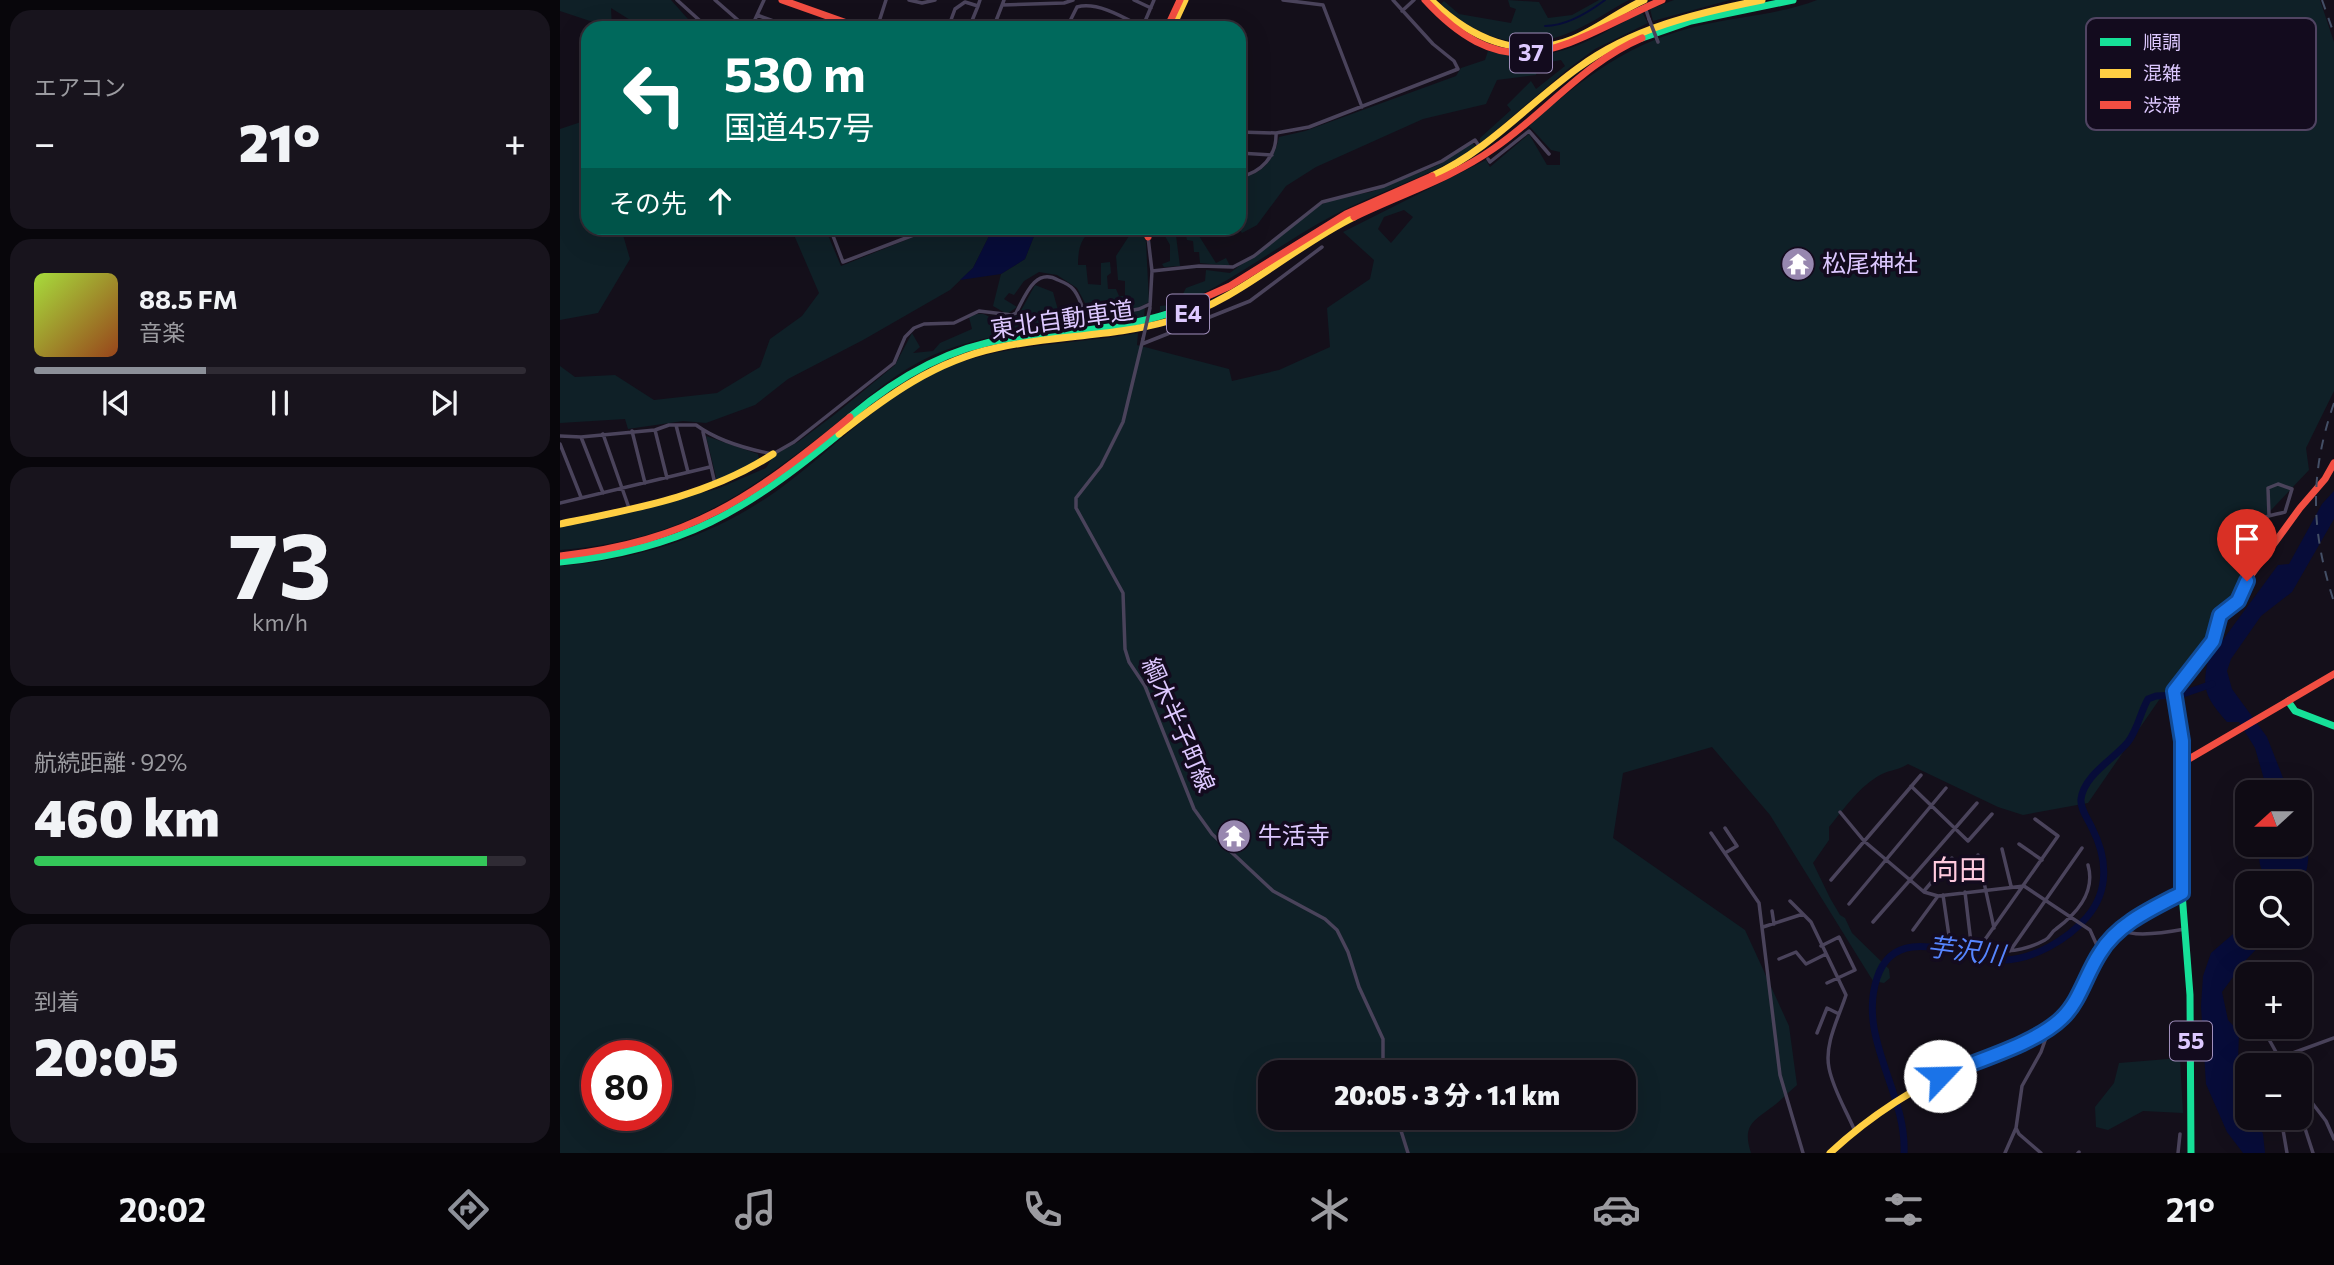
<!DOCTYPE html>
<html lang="ja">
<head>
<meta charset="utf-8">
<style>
	body { margin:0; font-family:Commissioner,"Noto Sans JP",sans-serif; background:#18141d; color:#f1f3f6; height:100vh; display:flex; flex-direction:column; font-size:26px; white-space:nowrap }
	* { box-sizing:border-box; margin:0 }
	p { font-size:23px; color:#9b9ba0 }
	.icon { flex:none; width:38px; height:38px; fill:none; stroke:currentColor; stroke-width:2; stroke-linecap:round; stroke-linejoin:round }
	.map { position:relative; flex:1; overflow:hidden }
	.details { display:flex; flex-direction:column; gap:10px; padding:10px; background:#08060b; width:560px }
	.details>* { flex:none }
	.hud { position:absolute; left:21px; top:21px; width:665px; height:214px; border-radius:21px; box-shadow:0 7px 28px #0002,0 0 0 2px #2f2b34; background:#00695c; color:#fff; overflow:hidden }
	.needle { width:46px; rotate:249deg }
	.tools { position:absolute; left:1675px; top:780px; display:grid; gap:14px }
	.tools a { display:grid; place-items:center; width:77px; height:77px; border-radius:14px; background:#0f0b14; box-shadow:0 7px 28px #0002,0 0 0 2px #2f2b34; font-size:35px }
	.speed { position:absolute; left:21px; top:1040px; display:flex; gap:14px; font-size:35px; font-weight:700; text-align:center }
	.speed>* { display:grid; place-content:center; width:91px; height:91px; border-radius:50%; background:#0f0b14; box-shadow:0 7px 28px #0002,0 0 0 2px #2f2b34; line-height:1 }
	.speed .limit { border:10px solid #d22; background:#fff; color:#111 }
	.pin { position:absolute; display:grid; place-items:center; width:60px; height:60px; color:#fff; margin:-72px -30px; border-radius:50% 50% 50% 0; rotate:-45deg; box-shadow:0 0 7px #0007 }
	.pin .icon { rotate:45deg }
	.me { position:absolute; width:77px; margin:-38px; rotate:66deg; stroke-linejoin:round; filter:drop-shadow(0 0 5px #0008) }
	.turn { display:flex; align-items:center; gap:24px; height:147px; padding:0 28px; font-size:32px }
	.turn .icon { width:91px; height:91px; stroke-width:2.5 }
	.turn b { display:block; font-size:49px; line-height:60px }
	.then { display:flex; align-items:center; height:66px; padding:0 28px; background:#0003; gap:14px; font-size:26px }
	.big { font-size:52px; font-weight:800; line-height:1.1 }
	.details .widget { flex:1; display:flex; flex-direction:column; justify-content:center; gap:10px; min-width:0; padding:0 24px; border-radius:21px; background:#18141d }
	.details .dial { align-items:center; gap:0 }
	.dial b { font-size:91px; line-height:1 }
	.song { display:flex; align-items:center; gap:21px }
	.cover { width:84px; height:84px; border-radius:10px; background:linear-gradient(135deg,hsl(80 70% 55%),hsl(20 70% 35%)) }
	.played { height:7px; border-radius:4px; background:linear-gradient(90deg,#8c9099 35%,#2f2b34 35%) }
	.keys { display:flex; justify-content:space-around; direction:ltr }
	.heat { display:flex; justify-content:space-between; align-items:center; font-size:38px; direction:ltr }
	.charge { height:10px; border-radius:5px; background:linear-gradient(90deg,#34c759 92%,#2f2b34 0) }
	.trip { position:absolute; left:698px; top:1060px; width:378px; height:70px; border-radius:21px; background:#0f0b14; box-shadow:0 7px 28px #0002,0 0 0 2px #2f2b34; font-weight:800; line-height:70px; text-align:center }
	.menu { display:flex; height:112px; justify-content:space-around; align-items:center; background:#060408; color:#9b9ba0 }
	.menu .icon { width:49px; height:49px }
	.menu .on { color:#8c9099 }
	.menu b { font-size:32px; color:#f1f3f6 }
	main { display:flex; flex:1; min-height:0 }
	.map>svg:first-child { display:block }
	.green { fill:#0f2027; fill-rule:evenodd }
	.water { fill:#070c39 }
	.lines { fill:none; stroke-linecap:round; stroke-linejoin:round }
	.stream { stroke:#070c39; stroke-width:2 }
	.river { stroke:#070c39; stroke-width:7 }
	.street { stroke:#4a435b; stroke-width:3.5 }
	.fast { stroke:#16e098; stroke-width:7 }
	.slow { stroke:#ffcf43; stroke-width:7 }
	.jam { stroke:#f24e42; stroke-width:7 }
	.rail { stroke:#444f66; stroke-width:2; stroke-dasharray:10 9; stroke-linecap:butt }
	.street-bridge { stroke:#4a435b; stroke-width:3.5 }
	.route-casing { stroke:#114b97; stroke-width:18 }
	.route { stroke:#1a73e8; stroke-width:12 }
	.labels { text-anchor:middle; stroke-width:7; stroke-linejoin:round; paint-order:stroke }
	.shield { fill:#130b1e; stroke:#a08fbc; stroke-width:2 }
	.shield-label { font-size:23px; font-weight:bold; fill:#ddc8ff }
	.poi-label { font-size:24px; fill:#ddc8ff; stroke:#130b1e; text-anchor:start }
	.street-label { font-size:24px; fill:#ddc8ff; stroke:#130b1e }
	.water-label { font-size:26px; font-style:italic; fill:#5685ff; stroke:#130b1e }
	.quarter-label { font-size:28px; fill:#ffcade; stroke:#130b1e }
	.key { fill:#130b1e; stroke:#504462; stroke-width:2 }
	.key-label { font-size:19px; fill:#ddc8ff }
</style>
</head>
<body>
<main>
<section class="details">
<div class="widget"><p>エアコン</p>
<div class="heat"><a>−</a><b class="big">21°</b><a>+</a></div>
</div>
<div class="widget">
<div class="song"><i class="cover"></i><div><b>88.5 FM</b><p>音楽</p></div></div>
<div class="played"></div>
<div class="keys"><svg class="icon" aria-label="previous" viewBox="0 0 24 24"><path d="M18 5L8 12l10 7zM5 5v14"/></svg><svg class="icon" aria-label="pause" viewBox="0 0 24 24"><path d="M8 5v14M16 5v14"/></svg><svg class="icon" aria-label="next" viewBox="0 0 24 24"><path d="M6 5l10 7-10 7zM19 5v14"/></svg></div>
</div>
<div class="widget dial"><b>73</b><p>km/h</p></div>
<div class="widget"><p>航続距離 · 92%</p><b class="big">460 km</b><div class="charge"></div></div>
<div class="widget"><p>到着</p><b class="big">20:05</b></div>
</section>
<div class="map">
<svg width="1774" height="1153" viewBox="0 0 1774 1153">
	<rect width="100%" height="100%" fill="#140f1a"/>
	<path class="green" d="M 0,0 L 111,0 L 136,28 L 83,28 L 51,8 L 52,28 L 42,28 L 42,25 L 0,11 Z
		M 948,0 L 979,2 L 988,18 L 1012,15 L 1039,0 L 1069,0 C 1048,11 1028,26 1006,34 C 959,53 916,37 881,4 L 884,1 L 899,14 L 951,23 L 956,9 L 950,7 Z
		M 1114,0 L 1170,0 L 1093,21 L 1090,9 Z
		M 1257,0 L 1760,0 L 1774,42 L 1774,391 L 1746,448 L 1749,470 L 1696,526 L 1688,552 L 1682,601 L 1599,700 L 1528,803 L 1463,815 L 1438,807 L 1348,764 C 1339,770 1330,770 1322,774 C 1299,786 1285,808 1269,827 L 1269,840 L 1253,863 L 1270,898 L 1280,915 L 1285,918 L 1292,933 L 1329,969 L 1330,978 L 1324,983 L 1313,981 L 1210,815 L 1152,747 L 1063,773 L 1053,838 L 1185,930 L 1229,1026 L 1237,1085 C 1230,1091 1223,1098 1216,1104 C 1196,1120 1181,1123 1191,1153 L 0,1153 L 0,566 C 78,560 154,536 218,490 C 272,451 319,398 380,370 C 442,343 512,345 578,333 L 577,345 L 669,369 L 672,381 L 719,370 L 770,347 L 767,308 L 810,279 L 814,260 L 783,232 L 926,160 L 930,167 L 969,134 L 987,165 L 1000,165 L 1000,152 L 991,150 L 969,126 C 1022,78 1071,41 1142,25 C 1181,16 1221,14 1257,0 ZM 844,210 L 853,217 L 831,243 L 818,229 L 824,217 ZM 37,1055 L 96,1055 L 96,1115 L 37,1115 ZM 710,1073 L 1064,1073 L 1064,1118 L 710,1118 Z
		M 1082,12 L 1088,23 L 1035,49 L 1008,69 L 920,144 L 920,138 L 951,110 L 947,105 L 971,81 L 976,89 L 1005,66 L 1001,60 L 979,64 L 976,75 L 937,80 L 926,104 L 863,119 L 756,167 L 726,186 L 697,225 L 682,233 L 678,228 L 663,230 L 661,228 L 679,228 L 679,178 C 702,175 715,159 719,137 L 745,131 L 896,76 L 901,68 L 925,60 L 928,51 C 997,65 1024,43 1082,12 Z
		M 28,116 L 28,228 L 61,228 L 70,259 L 38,313 L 0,320 L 0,129 L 24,121 Z
		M 912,143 L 917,147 C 871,176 820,191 772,216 C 714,247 663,290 600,312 L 600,306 L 618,304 L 626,288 L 645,281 L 646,270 L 670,273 L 760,205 L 780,197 L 811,192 L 876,166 Z
		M 231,228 L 265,228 L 281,266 L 376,228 L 433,228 L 413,268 L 390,290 L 303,340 L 228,379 L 195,405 L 146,423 L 123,421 L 68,429 L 65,419 L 0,423 L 0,366 L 15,377 L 55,375 L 94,400 L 157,393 L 200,367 L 210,339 L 242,316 L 259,293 Z
		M 474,228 L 538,228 C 521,234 518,248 518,265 L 526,265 L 528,284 L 541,285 L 541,263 L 550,262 L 551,273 L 547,276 L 548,289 L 556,289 L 559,296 L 565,296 L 565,281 L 558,280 L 556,256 L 569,236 L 570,228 L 581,228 L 586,242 L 589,302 L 578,308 L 532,316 L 517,288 L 497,275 L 479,272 L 464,281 L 454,295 L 449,293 L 444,299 L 457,307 L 447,314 L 433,306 L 441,274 L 465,259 L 476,231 Z
		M 588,228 L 634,228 L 656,263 L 666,258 L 670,266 L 640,263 L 639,252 L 634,252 L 633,241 L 627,240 L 626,235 L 616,236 L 620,266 L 604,267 L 602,264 L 610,261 L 610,245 L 601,229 L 595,230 L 596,236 L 590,237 Z
		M 475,285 L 493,292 L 501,321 L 535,320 L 585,308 L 584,317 C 509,333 431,325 361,361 C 326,379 297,407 267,431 C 178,500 116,541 0,550 L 0,526 L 157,489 L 206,468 L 214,455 L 238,442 L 274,415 L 335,365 L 352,333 L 360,347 L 353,353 L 373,351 L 380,343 L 412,329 L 409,317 C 417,314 424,311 431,319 L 458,316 Z
		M 146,436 L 198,454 L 199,459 L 157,481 Z
		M 1620,1058 L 1623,1113 L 1583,1111 L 1548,1130 L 1536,1127 L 1535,1107 L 1554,1083 L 1559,1063 Z"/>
	<path class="water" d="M 433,228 L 474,228 L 476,231 L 465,259 L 441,274 L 400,280 L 413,268 Z
		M 1774,491 L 1774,519 L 1732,592 L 1701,616 L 1671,659 L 1667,671 L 1672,689 L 1707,737 L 1729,793 L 1708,793 L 1695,748 L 1679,722 L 1667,722 C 1647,699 1641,691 1648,660 L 1718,565 L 1729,564 L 1762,504 Z
		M 1740,820 C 1750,845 1752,863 1740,887 L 1740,884 L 1709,884 C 1701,869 1695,860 1703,845 L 1740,845 Z
		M 1687,922 L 1687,936 L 1709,936 L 1684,962 L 1662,992 L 1668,1020 L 1679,1032 L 1677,1089 L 1687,1103 L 1687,1118 L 1695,1118 L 1703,1134 L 1705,1153 L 1683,1153 L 1667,1132 L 1646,1084 L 1641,1006 L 1643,976 L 1651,953 Z"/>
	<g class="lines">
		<path class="stream" d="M 985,26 C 1006,26 1029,12 1045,0"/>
		<path class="river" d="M 1344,1153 C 1347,1093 1297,1038 1317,978 C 1336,919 1404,961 1444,960 C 1474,959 1507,940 1527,917 C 1550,890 1547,857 1532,828 C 1528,819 1520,809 1521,799 C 1524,775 1554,759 1568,742 C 1578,729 1580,713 1588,699 L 1596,696 L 1620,695 L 1652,684"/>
		<path class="street" d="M 117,0 L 148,28
			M 155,0 L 187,28
			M 349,0 L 362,3 L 375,0
			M 574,0 L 591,8
			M 723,0 L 763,5 L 802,107
			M 442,5 L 504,3 L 513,0
			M 1085,7 L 1089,19
			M 842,11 L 854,0
			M 197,15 L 233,28
			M 434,26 L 494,22 L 499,23 L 498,28
			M 434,26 L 444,0
			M 583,26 L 594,0
			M 191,28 L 204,0
			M 317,28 L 326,0
			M 360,28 L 364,28
			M 388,28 L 395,9 L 405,2 L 418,6 L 420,0
			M 409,28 L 418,6
			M 535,28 L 510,21 L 517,7 C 537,1 565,18 582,27
			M 679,132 L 716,133 C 717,156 701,173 679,177
			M 716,133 L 749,127 L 898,69 L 894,61 L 873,44 L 833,0
			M 679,153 L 712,155
			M 928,159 L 930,162 L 969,131 L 989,154
			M 270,228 L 283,262 L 372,228
			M 588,237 L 592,271 L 590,306
			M 592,271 L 639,266 L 673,267 L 694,256 L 762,202 L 824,186 L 882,161 L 915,140 L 919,146
			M 583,339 L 563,422 L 541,466 L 516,498 L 516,508 L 563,593 L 565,649 L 569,662 L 585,686 L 634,809 L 652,834 L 713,891 L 765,919 L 777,930 L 788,952 L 799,987 L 823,1039 L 823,1073
			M 582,344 L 690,301 L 762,247
			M 116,425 L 128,472
			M 95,430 L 107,478
			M 72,431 L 85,483
			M 143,432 L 155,484
			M 43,434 L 69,508
			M 0,436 L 21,437 L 95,430 L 109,425 L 136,425 C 158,441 186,449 213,454 L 234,442 L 334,363 L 345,337 L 354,328 L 364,324 L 394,323 L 419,311 L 452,315 L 456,313 C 465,296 475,267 498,280 C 503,282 510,285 513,289 C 521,297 521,311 530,318 L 579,309 L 590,304
			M 21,437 L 43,493
			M 0,444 L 21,497
			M 0,503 L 150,467
			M 1689,578 L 1682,571 L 1694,522 C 1704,516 1714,515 1725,512 L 1732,489 L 1718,484 L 1708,488 L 1709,516
			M 1351,786 L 1408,841 L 1432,814
			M 1280,812 L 1304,841 L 1350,880 L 1417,803
			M 1151,833 L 1199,903 L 1220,1075 L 1243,1153
			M 1459,844 L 1482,860
			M 1442,849 L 1451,886
			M 1165,853 L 1177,846 L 1165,828
			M 1418,855 L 1434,928
			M 1271,880 L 1361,775
			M 1364,891 L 1392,858
			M 1405,892 L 1411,943 C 1433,956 1463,952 1485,940 C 1490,938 1491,932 1496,929 C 1516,914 1536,893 1528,865
			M 1383,895 L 1389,936
			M 1230,901 L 1251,922 L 1286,995 C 1279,1017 1264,1044 1269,1068 C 1273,1089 1286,1110 1294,1129
			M 1289,904 L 1386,788
			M 1212,911 L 1214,924
			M 1313,922 L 1350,880 L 1364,892 L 1378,896 L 1464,886 L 1530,930 L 1539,950
			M 1203,927 L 1243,914
			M 1353,930 L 1378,896
			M 1562,930 C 1575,938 1609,932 1625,929
			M 1261,946 L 1279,937 L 1295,970 L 1267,983
			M 1419,948 L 1498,836 L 1475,819
			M 1450,951 L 1522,848
			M 1219,959 L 1236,952 L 1246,964 L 1266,954
			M 1257,1033 L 1267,1008 L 1279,1014
			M 1706,1034 L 1716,1052 L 1714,1063 L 1720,1066
			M 1720,1066 L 1730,1054 L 1774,1038
			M 1740,1087 L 1766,1121 L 1774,1139
			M 1740,1113 L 1753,1153
			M 837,1118 L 848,1153
			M 1721,1118 L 1727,1153
			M 1445,1153 L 1456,1128
			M 1481,1153 L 1459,1134 L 1456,1128 L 1462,1086 L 1481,1052 L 1488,1032
			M 1518,1153 L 1519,1152
			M 1618,1153 L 1620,1134"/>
		<path class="fast" d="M 1082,38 L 1131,21 L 1233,0
			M 290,417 C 335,379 387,348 446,339 C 501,329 557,331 610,313
			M 0,562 C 122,550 187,510 279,434
			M 1728,701 L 1735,711 L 1774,726
			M 1622,893 L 1630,995 L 1631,1153"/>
		<path class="slow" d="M 871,0 C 910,38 959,61 1013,39 C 1038,29 1059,11 1084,0
			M 612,28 L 625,0
			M 872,176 C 929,150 968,104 1018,68 C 1072,28 1137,13 1202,0
			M 279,434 C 327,396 375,361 436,348 C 493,335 553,337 609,321 C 679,301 730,248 794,217
			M 0,524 C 74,509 149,496 213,454
			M 1270,1153 C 1310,1116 1354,1087 1404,1066 C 1432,1054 1467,1047 1492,1027 C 1516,1008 1523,977 1540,952 C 1560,923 1592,908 1622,893 L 1622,771"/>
		<path class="jam" d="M 222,0 L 301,28
			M 865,0 C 952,95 1008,41 1102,0
			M 607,28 L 620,0
			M 794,217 C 841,194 890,179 933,149 C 985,114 1023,63 1082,38
			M 585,228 L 588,237
			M 610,313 L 670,286 L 786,214 L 872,176
			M 0,556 C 130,541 192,498 290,417
			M 1622,763 L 1622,741 L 1614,691 L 1653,641 L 1660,615 L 1678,601 L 1689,578 L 1740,508 L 1765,479 L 1774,463
			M 1622,771 L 1622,763 L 1774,674"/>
		<path class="rail" d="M 1762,0 L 1774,34
			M 1774,403 C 1749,475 1751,531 1774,602"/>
		<path class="street-bridge" d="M 1089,19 L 1098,42
			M 583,339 L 590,308"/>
	</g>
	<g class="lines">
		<g class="route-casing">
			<path id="route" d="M 1380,1076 C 1415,1061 1476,1044 1502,1018 C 1520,1001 1526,974 1540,953 C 1557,924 1593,908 1622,893 L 1622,741 L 1614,691 L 1653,641 L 1660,615 L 1678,601 L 1687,581"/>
		</g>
		<use href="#route" class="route"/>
	</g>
	<defs>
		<g id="temple-disc" transform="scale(1.75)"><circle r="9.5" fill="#9787af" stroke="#130b1e"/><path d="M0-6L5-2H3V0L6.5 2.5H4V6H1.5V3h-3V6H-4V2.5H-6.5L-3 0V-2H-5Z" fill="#fff"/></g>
	</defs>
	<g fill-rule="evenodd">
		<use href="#temple-disc" x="1238" y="264"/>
		<use href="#temple-disc" x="674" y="836"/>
	</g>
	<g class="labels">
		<g class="shield">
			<rect x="950" y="33.5" width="42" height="39" rx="5"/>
			<rect x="607" y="294.5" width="42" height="39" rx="5"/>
			<rect x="1610" y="1021.5" width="42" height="39" rx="5"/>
		</g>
		<g class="shield-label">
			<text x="971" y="61">37</text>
			<text x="628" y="322">E4</text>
			<text x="1631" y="1049">55</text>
		</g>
		<g class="poi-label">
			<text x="1262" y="272">松尾神社</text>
			<text x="698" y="844">牛活寺</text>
		</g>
		<g class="street-label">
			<text transform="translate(502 320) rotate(-8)" y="8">東北自動車道</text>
			<text transform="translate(618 725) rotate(66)" y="8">綱木半子町線</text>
		</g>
		<g class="water-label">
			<text transform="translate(1406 951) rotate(7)" y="9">芋沢川</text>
		</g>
		<g class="quarter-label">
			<text x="1399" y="880">向田</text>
		</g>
	</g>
	<rect x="1526" y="18" width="230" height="112" rx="10" class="key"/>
	<rect x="1540" y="38" width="31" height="8" fill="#16e098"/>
	<rect x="1540" y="69" width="31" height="9" fill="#ffcf43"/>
	<rect x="1540" y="101" width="31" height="8" fill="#f24e42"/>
	<g class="key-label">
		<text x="1583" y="49">順調</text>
		<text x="1583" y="80">混雑</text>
		<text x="1583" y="112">渋滞</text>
	</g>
</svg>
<div class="tools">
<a><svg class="needle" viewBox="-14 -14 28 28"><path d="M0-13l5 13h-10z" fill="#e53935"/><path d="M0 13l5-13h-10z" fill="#9b9ba0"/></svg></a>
<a><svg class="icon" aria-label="search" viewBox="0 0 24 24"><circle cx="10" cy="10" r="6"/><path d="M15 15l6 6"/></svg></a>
<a>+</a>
<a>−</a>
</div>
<div class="speed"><div class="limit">80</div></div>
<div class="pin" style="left:1687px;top:581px;background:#d93025"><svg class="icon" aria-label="arrive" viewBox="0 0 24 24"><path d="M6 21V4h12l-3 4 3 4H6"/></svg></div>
<svg class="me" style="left:1380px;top:1076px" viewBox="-20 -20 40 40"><circle r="19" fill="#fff"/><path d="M0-13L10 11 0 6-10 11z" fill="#1a73e8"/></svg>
<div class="trip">20:05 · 3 分 · 1.1 km</div>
<div class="hud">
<div class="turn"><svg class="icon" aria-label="left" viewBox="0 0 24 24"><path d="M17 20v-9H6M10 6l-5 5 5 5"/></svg><div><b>530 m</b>国道457号</div></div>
<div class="then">その先<svg class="icon" aria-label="ahead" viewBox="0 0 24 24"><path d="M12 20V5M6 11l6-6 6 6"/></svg></div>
</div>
</div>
</main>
<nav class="menu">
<b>20:02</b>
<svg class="icon on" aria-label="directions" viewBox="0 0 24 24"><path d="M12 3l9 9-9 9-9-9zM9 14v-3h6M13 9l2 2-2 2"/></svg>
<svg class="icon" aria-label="music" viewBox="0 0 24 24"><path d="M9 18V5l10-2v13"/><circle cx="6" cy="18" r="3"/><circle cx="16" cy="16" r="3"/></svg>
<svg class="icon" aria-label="phone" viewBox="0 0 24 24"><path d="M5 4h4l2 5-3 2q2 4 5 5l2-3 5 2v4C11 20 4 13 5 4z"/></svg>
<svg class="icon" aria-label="climate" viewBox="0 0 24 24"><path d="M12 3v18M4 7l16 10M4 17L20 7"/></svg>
<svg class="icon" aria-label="car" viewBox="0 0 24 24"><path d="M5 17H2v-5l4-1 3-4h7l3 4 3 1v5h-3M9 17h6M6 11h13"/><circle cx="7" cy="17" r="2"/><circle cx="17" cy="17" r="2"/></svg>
<svg class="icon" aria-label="filters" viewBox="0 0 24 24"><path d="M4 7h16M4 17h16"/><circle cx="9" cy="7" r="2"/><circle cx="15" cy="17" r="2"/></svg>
<b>21°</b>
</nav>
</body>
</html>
